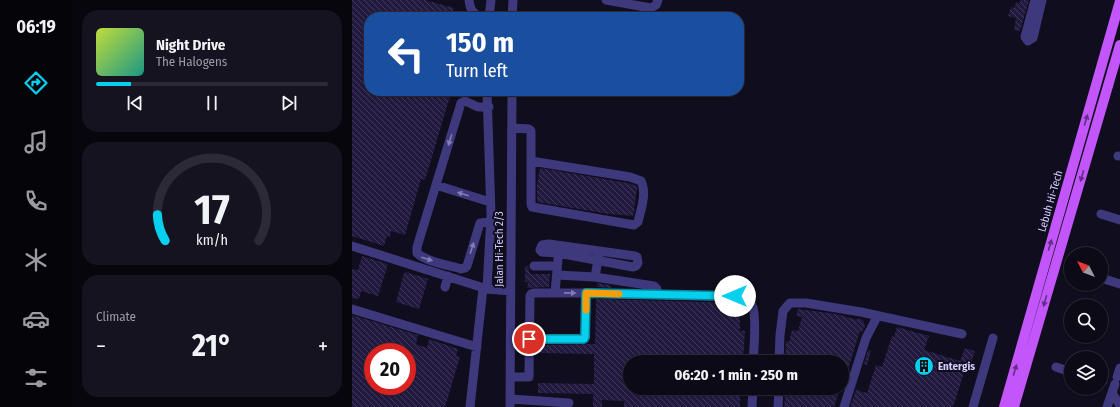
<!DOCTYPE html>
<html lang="en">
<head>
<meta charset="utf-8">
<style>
	body { margin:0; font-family:"Fira Sans Condensed",sans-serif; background:#15131f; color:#f1f3f6; height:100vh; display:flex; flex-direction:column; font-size:15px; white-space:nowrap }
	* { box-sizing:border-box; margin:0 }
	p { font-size:13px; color:#9a9aa1 }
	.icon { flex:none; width:22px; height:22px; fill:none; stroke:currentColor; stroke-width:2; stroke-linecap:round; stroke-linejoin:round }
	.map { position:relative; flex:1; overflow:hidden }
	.sheet { display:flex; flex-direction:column; gap:10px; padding:10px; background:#07060c; width:280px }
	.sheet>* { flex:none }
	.hud { position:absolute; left:12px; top:12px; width:380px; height:84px; border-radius:16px; box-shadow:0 1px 3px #0004,0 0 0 1px #2c2b35; background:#1a4fa0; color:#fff; overflow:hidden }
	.needle { width:26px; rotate:312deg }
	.controls { position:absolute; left:712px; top:247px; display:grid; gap:8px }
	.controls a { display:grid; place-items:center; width:44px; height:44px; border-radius:50%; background:#0c0a16; box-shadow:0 1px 3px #0004,0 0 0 1px #2c2b35; font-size:20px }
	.speed { position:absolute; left:12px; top:343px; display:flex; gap:8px; font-size:20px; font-weight:700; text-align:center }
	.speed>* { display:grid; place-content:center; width:52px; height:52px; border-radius:50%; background:#0c0a16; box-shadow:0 1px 3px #0004,0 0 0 1px #2c2b35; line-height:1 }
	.speed .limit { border:6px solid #d22; background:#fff; color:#111 }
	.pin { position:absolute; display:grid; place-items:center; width:34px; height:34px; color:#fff; margin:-17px; border:2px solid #fff; border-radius:50%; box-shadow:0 1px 4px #0007 }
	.me { position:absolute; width:44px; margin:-22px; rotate:270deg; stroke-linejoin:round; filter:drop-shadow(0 0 3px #0008) }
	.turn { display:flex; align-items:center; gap:14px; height:84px; padding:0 16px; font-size:18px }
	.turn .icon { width:52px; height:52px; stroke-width:2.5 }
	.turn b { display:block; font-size:28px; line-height:34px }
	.big { font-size:30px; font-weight:700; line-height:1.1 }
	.sheet .card { flex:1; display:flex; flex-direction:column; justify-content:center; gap:6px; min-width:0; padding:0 14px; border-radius:16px; background:#15131f }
	.sheet .dial { align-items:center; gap:0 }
	.dial svg { height:104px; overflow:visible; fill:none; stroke:#2c2b35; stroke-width:7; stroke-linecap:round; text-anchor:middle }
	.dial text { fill:#f1f3f6; stroke:none }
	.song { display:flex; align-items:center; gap:12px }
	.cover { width:48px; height:48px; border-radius:6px; background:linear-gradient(135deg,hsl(70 70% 55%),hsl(170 70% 35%)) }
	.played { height:4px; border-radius:2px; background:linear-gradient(90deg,#07cfee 15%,#2c2b35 15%) }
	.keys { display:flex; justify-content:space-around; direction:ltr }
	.heat { display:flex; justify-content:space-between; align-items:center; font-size:22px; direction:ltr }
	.trip { position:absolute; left:271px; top:355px; width:226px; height:40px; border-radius:20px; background:#0c0a16; box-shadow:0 1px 3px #0004,0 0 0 1px #2c2b35; font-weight:700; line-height:40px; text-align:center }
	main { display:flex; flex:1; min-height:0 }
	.dock { display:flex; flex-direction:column; width:72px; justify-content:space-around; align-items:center; background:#050409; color:#9a9aa1 }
	.dock .icon { width:28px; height:28px }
	.dock .on { color:#07cfee }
	.dock b { font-size:18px; color:#f1f3f6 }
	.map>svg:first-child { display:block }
	.building { fill:url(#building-back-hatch); fill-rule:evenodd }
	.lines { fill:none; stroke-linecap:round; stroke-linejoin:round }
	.minor { stroke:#3e397c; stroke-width:9 }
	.major { stroke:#c356fa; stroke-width:10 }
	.oneway { fill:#612e81 }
	.oneway2 { fill:#817bb6 }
	.route-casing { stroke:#05879b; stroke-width:10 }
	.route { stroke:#07cfee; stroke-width:7 }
	.slow { stroke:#f59e0b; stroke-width:7 }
	.labels { text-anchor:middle; stroke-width:4; stroke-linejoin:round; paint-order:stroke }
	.street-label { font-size:11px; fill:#d3ccfe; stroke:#100d1e }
	.poi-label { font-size:11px; font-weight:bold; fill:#d3ccfe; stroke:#100d1e; text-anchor:start }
</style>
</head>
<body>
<main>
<nav class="dock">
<b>06:19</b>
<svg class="icon on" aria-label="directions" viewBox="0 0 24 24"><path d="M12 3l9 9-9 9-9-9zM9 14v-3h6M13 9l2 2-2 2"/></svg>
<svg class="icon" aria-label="music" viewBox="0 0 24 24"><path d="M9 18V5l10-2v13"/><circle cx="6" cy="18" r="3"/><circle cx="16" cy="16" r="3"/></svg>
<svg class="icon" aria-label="phone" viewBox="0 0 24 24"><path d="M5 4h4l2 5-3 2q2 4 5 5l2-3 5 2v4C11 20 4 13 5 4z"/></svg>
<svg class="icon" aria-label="climate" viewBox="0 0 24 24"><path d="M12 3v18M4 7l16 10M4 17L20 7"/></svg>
<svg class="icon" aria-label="car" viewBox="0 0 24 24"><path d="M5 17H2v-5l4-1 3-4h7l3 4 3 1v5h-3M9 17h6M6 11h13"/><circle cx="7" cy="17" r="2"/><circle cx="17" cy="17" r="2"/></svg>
<svg class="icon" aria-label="filters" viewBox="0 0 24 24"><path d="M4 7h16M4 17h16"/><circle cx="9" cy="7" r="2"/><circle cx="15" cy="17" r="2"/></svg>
</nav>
<section class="sheet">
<div class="card">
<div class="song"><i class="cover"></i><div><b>Night Drive</b><p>The Halogens</p></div></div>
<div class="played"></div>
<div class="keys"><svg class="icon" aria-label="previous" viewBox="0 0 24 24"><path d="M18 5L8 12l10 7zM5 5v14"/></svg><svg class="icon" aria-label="pause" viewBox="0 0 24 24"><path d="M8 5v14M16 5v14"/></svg><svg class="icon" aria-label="next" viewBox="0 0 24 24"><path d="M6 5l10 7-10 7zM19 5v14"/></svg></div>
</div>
<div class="card dial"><svg viewBox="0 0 100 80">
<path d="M14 69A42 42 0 1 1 86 69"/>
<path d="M14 69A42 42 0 0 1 8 49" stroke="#07cfee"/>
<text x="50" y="56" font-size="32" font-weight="700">17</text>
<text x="50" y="72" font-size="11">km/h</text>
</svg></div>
<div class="card"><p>Climate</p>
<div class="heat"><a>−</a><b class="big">21°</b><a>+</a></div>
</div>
</section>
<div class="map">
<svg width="768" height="407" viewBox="0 0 768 407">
	<defs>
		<pattern id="building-back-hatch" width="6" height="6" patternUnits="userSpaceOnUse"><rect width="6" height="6" fill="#22193f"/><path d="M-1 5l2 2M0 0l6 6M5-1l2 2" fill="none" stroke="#41395c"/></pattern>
	</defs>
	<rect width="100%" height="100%" fill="#100d1e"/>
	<path class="building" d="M 0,0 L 73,0 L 102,8 L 99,17 L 17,17 L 17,91 L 98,91 L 99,93 L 73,180 L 69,179 L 53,235 L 39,231 L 38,237 L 35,236 L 32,246 L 0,236 Z
		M 668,0 L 677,0 L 668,31 L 662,30 L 664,18 L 656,16 L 659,7 L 662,8 L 664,2 L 668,3 Z
		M 188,168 L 276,183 L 284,186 L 285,188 L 282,209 L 283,209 L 281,216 L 257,214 L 185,202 L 185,185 Z
		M 10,256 L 36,264 L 26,296 L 9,291 L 7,299 L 0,298 L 0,269 L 6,270 Z
		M 173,266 L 176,266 L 178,274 L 198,274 L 197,287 L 175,288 L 176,282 L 173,282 Z
		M 54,272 L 76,279 L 67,309 L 44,302 L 52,273 Z
		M 245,283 L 257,285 L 260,288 L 245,287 Z
		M 244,299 L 388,303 L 388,331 L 393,331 L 391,362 L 278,362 L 278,388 L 388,388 L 388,407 L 272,407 L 272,401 L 250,400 L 250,407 L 241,407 L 241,394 L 186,393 L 186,383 L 242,384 L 242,354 L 186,353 L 187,345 L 243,344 Z
		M 446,309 L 485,314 L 505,320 L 506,318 L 511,320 L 513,326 L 510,332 L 508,331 L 495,373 L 490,371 L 490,362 L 433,362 L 434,341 L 437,342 L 440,330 L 446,331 L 450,317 L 444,316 Z
		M 0,315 L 66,335 L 64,344 L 75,348 L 77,339 L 106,349 L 104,356 L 108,357 L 93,407 L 0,407 ZM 21,352 L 55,352 L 55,386 L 21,386 Z
		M 545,327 L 577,336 L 572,350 L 608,361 L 613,348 L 623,351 L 618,367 L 614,366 L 601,407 L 498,407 L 504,390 L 515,393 L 524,365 L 530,367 L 540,336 L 542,337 Z
		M 516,350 L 519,351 L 515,365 L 512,364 Z
		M 435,388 L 488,388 L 482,407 L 432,407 L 433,396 Z"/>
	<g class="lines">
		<path class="minor" d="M 117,0 C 118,9 120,13 128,17
			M 254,0 L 299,8 L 304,5 L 306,0
			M 683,0 L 673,37 L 676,41 L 681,38 L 690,0
			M 137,17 L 139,0
			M 160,17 L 161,0
			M 137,107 L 126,107 L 113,101 L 109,103 L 65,247 L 65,253 C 74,262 97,265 109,269 L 113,268 L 115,266 L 128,223 L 138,222
			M 160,128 L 177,129 L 179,131 L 179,204 L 180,207 L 282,225 L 286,222 C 289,209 295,193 289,181 L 278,177 L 179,161
			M 766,156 L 768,156
			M 84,185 L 138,202
			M 749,214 L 768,220
			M 197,244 L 283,256 L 285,257 L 286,263 L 284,266 L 281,267 L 206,253 L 190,252 L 188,250 L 190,245 Z
			M 0,246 L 135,289 L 159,291
			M 182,266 L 205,266
			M 205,275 L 243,277 L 302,286 L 305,289 L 305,295
			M 243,277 L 247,254
			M 749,278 L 768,284
			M 93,287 L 96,276
			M 135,289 L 139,215 L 135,91
			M 203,293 L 207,248
			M 234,293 L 390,297 C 394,299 398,301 400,305 C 405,315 402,349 401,362
			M 0,309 L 125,347
			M 427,362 L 428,335 L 431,311 L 438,303 L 454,303 L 509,312 L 610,334
			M 704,367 L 719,372
			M 159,377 L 177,377 L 178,296 L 179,294 L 182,293 L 234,293 L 233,337 L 232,339 L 177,339
			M 765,377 L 768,368
			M 749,381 L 751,381
			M 760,393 L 768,405
			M 159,399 L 217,403
			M 118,407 L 131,288
			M 158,407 L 160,91
			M 400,407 L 401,388
			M 426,407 L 427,388
			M 492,407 L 514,338 L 525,317
			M 621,407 L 641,338
			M 755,407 L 763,384"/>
		<path class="major" d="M 652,407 L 768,1
			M 662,407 L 768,45"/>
	</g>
	<defs><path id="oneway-solid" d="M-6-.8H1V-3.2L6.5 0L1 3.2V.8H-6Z"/></defs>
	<g class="oneway">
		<use href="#oneway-solid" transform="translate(734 120) rotate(-74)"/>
		<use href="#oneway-solid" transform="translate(730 176) rotate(106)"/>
		<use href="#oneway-solid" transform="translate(698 245) rotate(-74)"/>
		<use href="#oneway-solid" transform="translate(693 301) rotate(106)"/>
		<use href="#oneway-solid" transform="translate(663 370) rotate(-74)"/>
	</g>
	<g class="oneway2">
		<use href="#oneway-solid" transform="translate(98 140) rotate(107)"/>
		<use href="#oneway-solid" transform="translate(111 194) rotate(-163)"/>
		<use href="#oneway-solid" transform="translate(120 248) rotate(-72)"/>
		<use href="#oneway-solid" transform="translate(75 259) rotate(18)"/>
		<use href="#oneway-solid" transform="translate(218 293) rotate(1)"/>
	</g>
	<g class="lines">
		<g class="route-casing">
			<path id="route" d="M 177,339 L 232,339 L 233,337 L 234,293 L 383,296"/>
		</g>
		<use href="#route" class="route"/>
		<path class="slow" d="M 234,310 L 234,293 L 267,294"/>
	</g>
	<defs>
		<g id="building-disc" transform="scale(1)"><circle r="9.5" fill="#07cfee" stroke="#100d1e"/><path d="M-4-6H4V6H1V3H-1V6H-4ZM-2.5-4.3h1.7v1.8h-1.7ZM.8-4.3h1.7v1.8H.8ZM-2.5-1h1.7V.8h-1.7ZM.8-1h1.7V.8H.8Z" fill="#111"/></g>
	</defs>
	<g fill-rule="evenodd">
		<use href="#building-disc" x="572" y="366"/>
	</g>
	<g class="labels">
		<g class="street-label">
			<text transform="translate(698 201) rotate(-74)" y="4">Lebuh Hi-Tech</text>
			<text transform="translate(147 249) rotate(-90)" y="4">Jalan Hi-Tech 2/3</text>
		</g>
		<g class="poi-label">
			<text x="586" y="370">Entergis</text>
		</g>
	</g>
</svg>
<div class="controls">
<a><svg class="needle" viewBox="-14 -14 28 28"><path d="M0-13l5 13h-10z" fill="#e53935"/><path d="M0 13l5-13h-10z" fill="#9a9aa1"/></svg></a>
<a><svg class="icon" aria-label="search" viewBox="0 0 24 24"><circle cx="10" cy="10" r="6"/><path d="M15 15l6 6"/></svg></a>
<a><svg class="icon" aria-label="layers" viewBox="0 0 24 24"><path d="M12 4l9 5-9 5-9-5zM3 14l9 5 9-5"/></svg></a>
</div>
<div class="speed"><div class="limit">20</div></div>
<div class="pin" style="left:177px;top:339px;background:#d93025"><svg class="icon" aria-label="arrive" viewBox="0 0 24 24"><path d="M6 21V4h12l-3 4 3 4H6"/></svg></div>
<svg class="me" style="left:383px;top:296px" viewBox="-20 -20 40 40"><circle r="19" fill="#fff"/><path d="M0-13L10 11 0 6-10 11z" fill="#07cfee"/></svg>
<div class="trip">06:20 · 1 min · 250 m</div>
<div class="hud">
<div class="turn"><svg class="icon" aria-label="left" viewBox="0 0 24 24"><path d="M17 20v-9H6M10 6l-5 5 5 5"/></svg><div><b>150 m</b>Turn left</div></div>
</div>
</div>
</main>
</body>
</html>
